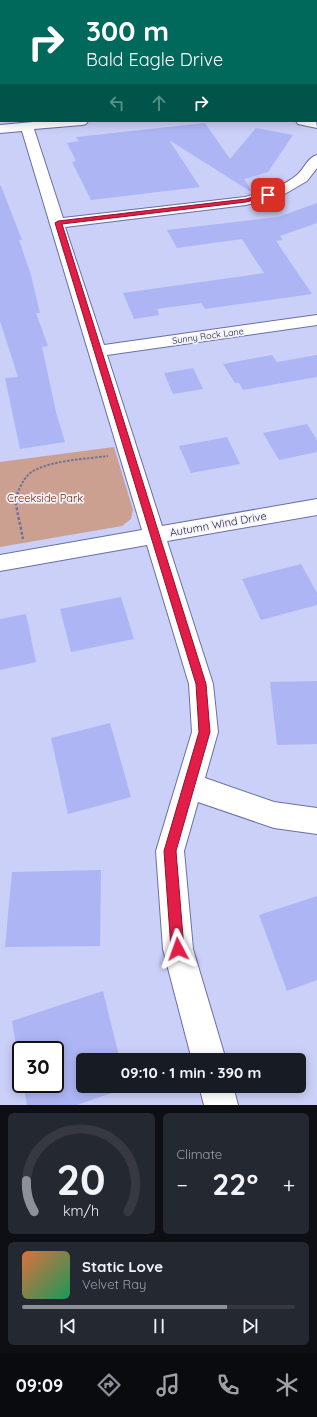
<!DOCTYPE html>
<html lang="en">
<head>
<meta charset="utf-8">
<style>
	body { margin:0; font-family:Quicksand,sans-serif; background:#242831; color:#f1f3f6; height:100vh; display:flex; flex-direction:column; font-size:15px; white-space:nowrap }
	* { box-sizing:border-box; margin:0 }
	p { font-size:13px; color:#9ea1a6 }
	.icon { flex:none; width:22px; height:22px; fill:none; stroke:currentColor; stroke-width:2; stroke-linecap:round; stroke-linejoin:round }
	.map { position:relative; height:1105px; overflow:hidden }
	.panel { display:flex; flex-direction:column; gap:8px; padding:8px; background:#0d0f14; flex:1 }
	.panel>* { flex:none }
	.top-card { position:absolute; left:0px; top:0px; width:317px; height:122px; box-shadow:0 2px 10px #0003; background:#00695c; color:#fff; overflow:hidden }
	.speed { position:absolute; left:12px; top:1041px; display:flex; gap:8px; font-size:20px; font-weight:700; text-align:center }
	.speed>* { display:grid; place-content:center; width:52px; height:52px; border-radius:50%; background:#171b24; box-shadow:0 2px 10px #0003; line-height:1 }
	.speed .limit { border:2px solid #111; border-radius:6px; background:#fff; color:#111 }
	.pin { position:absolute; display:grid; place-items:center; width:34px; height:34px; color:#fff; margin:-17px; border-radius:8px; box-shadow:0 2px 6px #0006 }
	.me { position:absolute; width:44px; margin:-22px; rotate:356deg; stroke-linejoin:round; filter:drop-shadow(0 0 3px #0008) }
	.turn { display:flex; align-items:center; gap:14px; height:84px; padding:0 20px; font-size:18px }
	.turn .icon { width:52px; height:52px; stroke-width:2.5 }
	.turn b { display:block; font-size:28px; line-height:34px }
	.lanes { display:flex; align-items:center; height:38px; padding:0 20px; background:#0003; justify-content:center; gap:20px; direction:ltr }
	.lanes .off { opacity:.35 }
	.big { font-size:30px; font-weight:800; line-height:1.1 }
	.panel .card { flex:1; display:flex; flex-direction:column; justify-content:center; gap:6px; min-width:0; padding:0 14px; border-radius:6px; background:#242831 }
	.panel .dial { align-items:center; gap:0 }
	.dial svg { height:104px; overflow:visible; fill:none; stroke:#363941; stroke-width:7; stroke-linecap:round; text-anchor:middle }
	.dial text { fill:#f1f3f6; stroke:none }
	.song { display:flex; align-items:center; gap:12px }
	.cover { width:48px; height:48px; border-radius:6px; background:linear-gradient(135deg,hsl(20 70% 55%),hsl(150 70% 35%)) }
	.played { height:4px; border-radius:2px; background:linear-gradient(90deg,#8c9099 75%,#363941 75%) }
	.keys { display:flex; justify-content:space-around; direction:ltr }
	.heat { display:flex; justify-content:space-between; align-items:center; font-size:22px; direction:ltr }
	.panel .tiles { flex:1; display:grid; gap:8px; grid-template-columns:1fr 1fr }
	.card:last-child { grid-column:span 2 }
	.trip { position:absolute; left:76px; top:1053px; width:230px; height:40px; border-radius:6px; background:#171b24; box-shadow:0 2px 10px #0003; font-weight:800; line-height:40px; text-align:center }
	.menu { display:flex; height:64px; justify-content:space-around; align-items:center; background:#090b0e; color:#9ea1a6 }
	.menu .icon { width:28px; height:28px }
	.menu .active { color:#8c9099 }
	.menu b { font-size:18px; color:#f1f3f6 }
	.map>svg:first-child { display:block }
	.green { fill:#cba091 }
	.building { fill:#aeb5f4 }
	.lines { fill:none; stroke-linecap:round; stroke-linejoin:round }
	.minor-casing { stroke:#696eaa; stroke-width:2 }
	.path-far1 { stroke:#707394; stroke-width:2; stroke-dasharray:2.5 1.5; stroke-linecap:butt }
	.path { stroke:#707394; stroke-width:2.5; stroke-dasharray:3 2; stroke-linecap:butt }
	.minor { fill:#fff; fill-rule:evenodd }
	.route { fill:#e11d48; stroke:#92132f }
	.labels { text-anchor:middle; stroke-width:3.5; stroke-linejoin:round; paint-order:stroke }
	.far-street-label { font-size:9px; fill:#1f2039; stroke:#f2f3fa }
	.park-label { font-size:11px; fill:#732300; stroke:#f2f3fa }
	.street-label { font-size:11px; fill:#1f2039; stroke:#f2f3fa }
</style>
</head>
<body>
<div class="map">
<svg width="317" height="1105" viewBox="0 0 317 1105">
	<rect width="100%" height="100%" fill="#cad0f8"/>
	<path class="green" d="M 114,447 L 133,510 L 131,519 L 122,526 L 0,547 L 0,462 Z"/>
	<path class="building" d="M 205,123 L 230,159 L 256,128 L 293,135 L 268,172 L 244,179 L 253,193 L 169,140 L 200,187 L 91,200 L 72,162 L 76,161 L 67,143 L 79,141 L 76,137 Z
		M 0,186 L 1,186 L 22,240 L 19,240 L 31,275 L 40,313 L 36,313 L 48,346 L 42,347 L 56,412 L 65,442 L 20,449 L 5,378 L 18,377 L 0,321 Z
		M 317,203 L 317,223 L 280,236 L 283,240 L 276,241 L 312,294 L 205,309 L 201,303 L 157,309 L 159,315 L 134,319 L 123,293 L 264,273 L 242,239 L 177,248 L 167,230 L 278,217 Z
		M 272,355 L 277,362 L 317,355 L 317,377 L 243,390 L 239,383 L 235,383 L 223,364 Z
		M 193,368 L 203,389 L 173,394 L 164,373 Z
		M 307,424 L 317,440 L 317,452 L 279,460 L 263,433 Z
		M 227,437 L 240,464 L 191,473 L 179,446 Z
		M 301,564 L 317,593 L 317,605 L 261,620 L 242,579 Z
		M 121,597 L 134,639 L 71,652 L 60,609 Z
		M 26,614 L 36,662 L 0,670 L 0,619 Z
		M 317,681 L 317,744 L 277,745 L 270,682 Z
		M 110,723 L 131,797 L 68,814 L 51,738 Z
		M 101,870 L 100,946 L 5,947 L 12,872 Z
		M 317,896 L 317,980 L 287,991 L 259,915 Z
		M 103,991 L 120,1060 L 83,1060 L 83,1086 L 126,1086 L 126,1088 L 77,1105 L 27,1105 L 23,1084 L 55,1084 L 55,1050 L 21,1050 L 21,1073 L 12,1021 Z"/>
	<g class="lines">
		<g class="minor-casing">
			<path id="minor" d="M 120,0 L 130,0 L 131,1 L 121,1 Z
				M 316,29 L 317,29 L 317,35 L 316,35 Z
				M 0,56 L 1,56 L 1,62 L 0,62 Z
				M 316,120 L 317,128 L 298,124 L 296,121 Z
				M 44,121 L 88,121 L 86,124 L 82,125 L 34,129 L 63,218 L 245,197 C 263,192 283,187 297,175 C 304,169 308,157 317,155 L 317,168 L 307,181 L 283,195 L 246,205 L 65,227 L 104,345 L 317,315 L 317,325 L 107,355 L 162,526 L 317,499 L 317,515 L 167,541 L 213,684 L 218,732 L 205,778 L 274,802 L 317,808 L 317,834 L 274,828 L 198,802 L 184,851 L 193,949 L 226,1060 L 192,1060 L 163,949 L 156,851 L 192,732 L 189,684 L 147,545 L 0,571 L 0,555 L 142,530 L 22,131 L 0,133 L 0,125 Z
				M 199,1086 L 233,1086 L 238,1105 L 204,1105 Z"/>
		</g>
		<path class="path-far1" d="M 17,494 C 21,485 26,474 35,470 C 55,460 86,459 108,456"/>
		<path class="path" d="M 18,493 L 15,500 L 23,539"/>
		<use href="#minor" class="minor"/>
	</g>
	<path class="route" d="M 268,193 L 270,195 L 270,196 L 246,202 L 62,224 L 206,684 L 210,732 L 176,851 L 184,949 L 182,953 L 178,955 L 173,953 L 171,949 L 164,851 L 199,732 L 196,684 L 55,223 L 58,221 L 246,199 Z"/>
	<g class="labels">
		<g class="far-street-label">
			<text transform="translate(208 336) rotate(-8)" y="3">Sunny Rock Lane</text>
		</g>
		<g class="park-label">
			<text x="45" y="502">Creekside Park</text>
		</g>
		<g class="street-label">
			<text transform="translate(218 524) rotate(-10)" y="4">Autumn Wind Drive</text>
		</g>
	</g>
</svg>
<div class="speed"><div class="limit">30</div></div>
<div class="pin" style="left:268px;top:195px;background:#d93025"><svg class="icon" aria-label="arrive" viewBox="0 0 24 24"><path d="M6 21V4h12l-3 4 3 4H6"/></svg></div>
<svg class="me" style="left:178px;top:949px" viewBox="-20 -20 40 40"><path d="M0-17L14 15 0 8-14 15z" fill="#e11d48" stroke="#fff" stroke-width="4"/></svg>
<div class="trip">09:10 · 1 min · 390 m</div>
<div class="top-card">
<div class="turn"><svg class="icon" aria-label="right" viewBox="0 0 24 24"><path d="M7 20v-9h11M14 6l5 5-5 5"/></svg><div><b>300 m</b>Bald Eagle Drive</div></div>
<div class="lanes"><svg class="icon off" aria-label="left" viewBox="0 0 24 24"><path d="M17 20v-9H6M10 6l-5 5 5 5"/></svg><svg class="icon off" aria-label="ahead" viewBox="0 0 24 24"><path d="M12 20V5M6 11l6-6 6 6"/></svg><svg class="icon" aria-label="right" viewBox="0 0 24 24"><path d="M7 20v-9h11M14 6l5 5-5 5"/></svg></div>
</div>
</div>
<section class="panel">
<div class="tiles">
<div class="card dial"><svg viewBox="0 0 100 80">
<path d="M14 69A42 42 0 1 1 86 69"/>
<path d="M14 69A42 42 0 0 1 8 45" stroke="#8c9099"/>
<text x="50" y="56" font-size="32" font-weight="700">20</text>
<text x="50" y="72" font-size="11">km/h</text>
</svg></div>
<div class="card"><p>Climate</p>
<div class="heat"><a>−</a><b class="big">22°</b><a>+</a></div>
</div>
<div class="card">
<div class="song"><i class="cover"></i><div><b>Static Love</b><p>Velvet Ray</p></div></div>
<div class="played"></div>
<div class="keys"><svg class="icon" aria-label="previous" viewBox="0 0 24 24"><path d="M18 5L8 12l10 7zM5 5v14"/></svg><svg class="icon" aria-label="pause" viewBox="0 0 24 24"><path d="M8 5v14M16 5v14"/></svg><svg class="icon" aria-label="next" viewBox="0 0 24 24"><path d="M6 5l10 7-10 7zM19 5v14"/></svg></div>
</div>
</div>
</section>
<nav class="menu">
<b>09:09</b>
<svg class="icon active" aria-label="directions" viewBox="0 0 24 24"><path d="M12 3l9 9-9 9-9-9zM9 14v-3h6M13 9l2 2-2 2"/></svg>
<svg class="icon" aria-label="music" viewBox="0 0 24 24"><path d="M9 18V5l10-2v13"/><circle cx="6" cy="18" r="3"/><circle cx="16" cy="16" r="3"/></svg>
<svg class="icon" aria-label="phone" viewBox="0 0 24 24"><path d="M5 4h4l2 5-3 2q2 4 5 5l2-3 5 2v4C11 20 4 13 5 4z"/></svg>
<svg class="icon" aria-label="climate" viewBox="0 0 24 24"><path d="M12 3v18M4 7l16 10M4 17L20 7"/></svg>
</nav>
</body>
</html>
